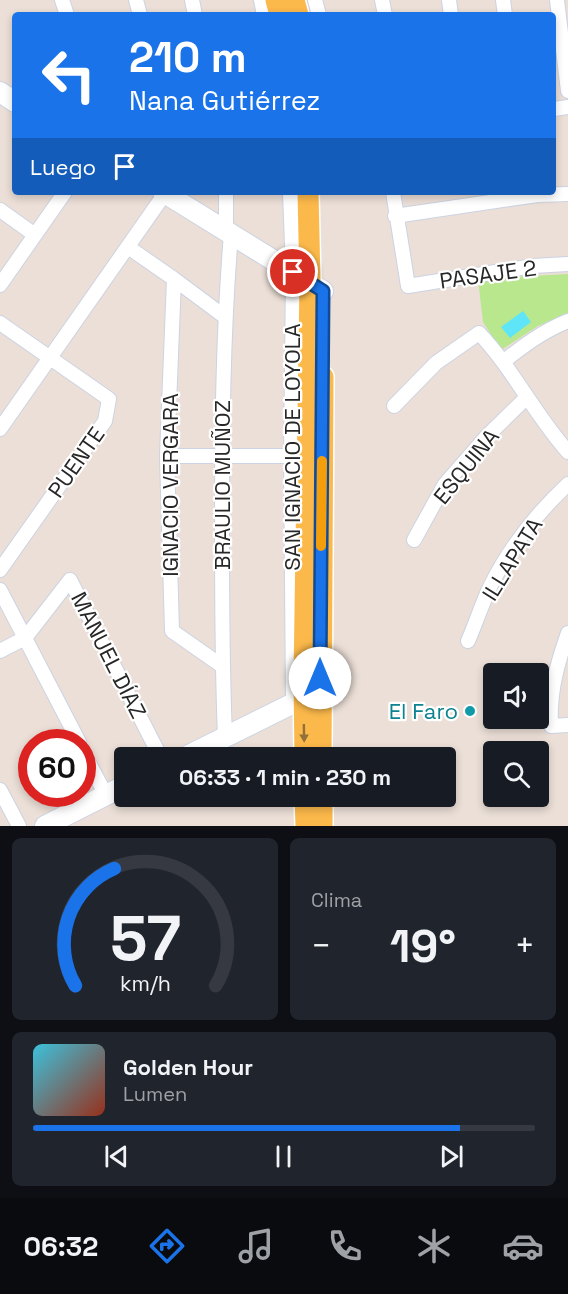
<!DOCTYPE html>
<html lang="es">
<head>
<meta charset="utf-8">
<style>
	body { margin:0; font-family:"Space Grotesk",sans-serif; background:#20242c; color:#f1f3f6; height:100vh; display:flex; flex-direction:column; font-size:22px; white-space:nowrap }
	* { box-sizing:border-box; margin:0 }
	p { font-size:20px; color:#9ea1a6 }
	.icon { flex:none; width:33px; height:33px; fill:none; stroke:currentColor; stroke-width:2; stroke-linecap:round; stroke-linejoin:round }
	.map { position:relative; height:826px; overflow:hidden }
	.drawer { display:flex; flex-direction:column; gap:12px; padding:12px; background:#0d0f14; flex:1 }
	.drawer>* { flex:none }
	.guide { position:absolute; left:12px; top:12px; width:544px; height:183px; border-radius:6px; box-shadow:0 3px 9px #0003; background:#1a73e8; color:#fff; overflow:hidden }
	.tools { position:absolute; left:483px; top:663px; display:grid; gap:12px }
	.tools a { display:grid; place-items:center; width:66px; height:66px; border-radius:6px; background:#171b24; box-shadow:0 3px 9px #0003; font-size:30px }
	.speed { position:absolute; left:18px; top:729px; display:flex; gap:12px; font-size:30px; font-weight:700; text-align:center }
	.speed>* { display:grid; place-content:center; width:78px; height:78px; border-radius:50%; background:#171b24; box-shadow:0 3px 9px #0003; line-height:1 }
	.speed .limit { border:9px solid #d22; background:#fff; color:#111 }
	.pin { position:absolute; display:grid; place-items:center; width:51px; height:51px; color:#fff; margin:-26px; border:3px solid #fff; border-radius:50%; box-shadow:0 2px 6px #0007 }
	.me { position:absolute; width:66px; margin:-33px; rotate:0deg; stroke-linejoin:round; filter:drop-shadow(0 0 4px #0008) }
	.turn { display:flex; align-items:center; gap:21px; height:126px; padding:0 18px; font-size:27px }
	.turn .icon { width:78px; height:78px; stroke-width:2.5 }
	.turn b { display:block; font-size:42px; line-height:51px }
	.then { display:flex; align-items:center; height:57px; padding:0 18px; background:#0003; gap:12px; font-size:22px }
	.big { font-size:45px; font-weight:600; line-height:1.1 }
	.drawer .card { flex:1; display:flex; flex-direction:column; justify-content:center; gap:9px; min-width:0; padding:0 21px; border-radius:9px; background:#20242c }
	.drawer .dial { align-items:center; gap:0 }
	.dial svg { height:156px; overflow:visible; fill:none; stroke:#363941; stroke-width:7; stroke-linecap:round; text-anchor:middle }
	.dial text { fill:#f1f3f6; stroke:none }
	.song { display:flex; align-items:center; gap:18px }
	.cover { width:72px; height:72px; border-radius:9px; background:linear-gradient(135deg,hsl(190 70% 55%),hsl(10 70% 35%)) }
	.played { height:6px; border-radius:3px; background:linear-gradient(90deg,#1a73e8 85%,#363941 85%) }
	.keys { display:flex; justify-content:space-around; direction:ltr }
	.heat { display:flex; justify-content:space-between; align-items:center; font-size:33px; direction:ltr }
	.drawer .tiles { flex:1; display:grid; gap:12px; grid-template-columns:1fr 1fr }
	.card:last-child { grid-column:span 2 }
	.trip { position:absolute; left:114px; top:747px; width:342px; height:60px; border-radius:6px; background:#171b24; box-shadow:0 3px 9px #0003; font-weight:600; line-height:60px; text-align:center }
	.dock { display:flex; height:96px; justify-content:space-around; align-items:center; background:#090b0e; color:#9ea1a6 }
	.dock .icon { width:42px; height:42px }
	.dock .selected { color:#1a73e8 }
	.dock b { font-size:27px; color:#f1f3f6 }
	.map>svg:first-child { display:block }
	.green { fill:#b9e78d }
	.water { fill:#5fe5f8 }
	.lines { fill:none; stroke-linecap:round; stroke-linejoin:round }
	.street-casing { stroke:#ccd3e2; stroke-width:16 }
	.secondary-casing { stroke:#ccd3e2; stroke-width:22 }
	.primary-casing { stroke:#fff; stroke-width:24 }
	.street { stroke:#fff; stroke-width:14 }
	.secondary { stroke:#fff; stroke-width:20 }
	.primary { stroke:#fcb94b; stroke-width:21 }
	.oneway { fill:#927039 }
	.route-casing { stroke:#114b97; stroke-width:15 }
	.route { stroke:#1a73e8; stroke-width:10 }
	.slow { stroke:#f59e0b; stroke-width:10 }
	.culture-dot { fill:#0f9aa8; stroke:#fff; stroke-width:2 }
	.labels { text-anchor:middle; stroke-width:4.5; stroke-linejoin:round; paint-order:stroke }
	.street-label { font-size:22px; fill:#272727; stroke:#fff }
	.culture-label { font-size:22px; fill:#0d838f; stroke:#fff; text-anchor:end }
</style>
</head>
<body>
<div class="map">
<svg width="568" height="826" viewBox="0 0 568 826">
	<rect width="100%" height="100%" fill="#ebdfd7"/>
	<path class="green" d="M 568,274 L 568,313 L 538,326 L 501,350 L 483,322 L 478,279 Z"/>
	<path class="water" d="M 523,311 L 531,322 L 510,338 L 501,327 Z"/>
	<g class="lines">
		<g class="street-casing">
			<path id="street" d="M 62,0 L 67,15
				M 136,0 L 140,15
				M 192,0 L 195,15
				M 261,0 L 264,15
				M 315,0 L 319,15
				M 382,0 L 385,15
				M 449,0 L 451,15
				M 503,0 L 505,15
				M 557,0 L 568,91
				M 554,109 L 568,107
				M 290,192 L 293,272 L 291,456 L 293,703
				M 393,192 L 408,286 L 533,266 L 568,264
				M 0,210 L 35,235
				M 395,216 L 537,195 L 568,194
				M 226,231 L 226,192
				M 128,247 L 174,279 L 225,317
				M 174,279 L 167,456 L 172,631 L 222,666
				M 0,285 L 65,192
				M 0,323 L 109,399 L 105,421 L 0,570
				M 503,362 C 523,346 543,331 568,321
				M 394,406 L 436,363 L 479,333 C 513,369 535,415 568,452
				M 0,429 L 166,192
				M 167,456 L 291,456
				M 414,540 L 445,484 L 486,437 L 526,398
				M 0,590 L 79,742
				M 568,633 C 557,664 549,693 551,726 L 568,725
				M 468,641 C 476,623 482,603 491,585 C 510,547 537,513 568,484
				M 0,651 L 25,638 L 70,580 L 161,758
				M 225,736 C 222,666 222,596 222,526 C 222,429 223,331 231,234
				M 82,750 L 106,795
				M 0,790 L 19,826"/>
		</g>
		<g class="secondary-casing">
			<path id="secondary" d="M 0,92 L 15,102
				M 163,192 L 323,291
				M 183,758 L 318,691
				M 45,826 L 124,786"/>
		</g>
		<g class="primary-casing">
			<path id="primary" d="M 276,0 L 280,15
				M 294,0 L 298,15
				M 305,758 L 304,678 L 310,282 L 308,192
				M 321,758 L 323,377
				M 305,796 L 306,826
				M 322,796 L 322,826"/>
		</g>
		<use href="#street" class="street"/>
		<use href="#secondary" class="secondary"/>
		<use href="#primary" class="primary"/>
	</g>
	<defs><path id="oneway-solid" d="M-6-.8H1V-3.2L6.5 0L1 3.2V.8H-6Z" transform="scale(1.5)"/></defs>
	<use class="oneway" href="#oneway-solid" transform="translate(304 733) rotate(89)"/>
	<g class="lines">
		<g class="route-casing">
			<path id="route" d="M 293,272 L 323,291 L 320,678"/>
		</g>
		<use href="#route" class="route"/>
		<path class="slow" d="M 321,546 L 322,461"/>
	</g>
	<circle class="culture-dot" cx="470" cy="711" r="6"/>
	<g class="labels">
		<g class="street-label">
			<text transform="translate(488 274) rotate(-8)" y="8">PASAJE 2</text>
			<text transform="translate(292 447) rotate(-90)" y="8">SAN IGNACIO DE LOYOLA</text>
			<text transform="translate(76 462) rotate(-55)" y="8">PUENTE</text>
			<text transform="translate(466 466) rotate(-51)" y="8">ESQUINA</text>
			<text transform="translate(170 485) rotate(-90)" y="8">IGNACIO VERGARA</text>
			<text transform="translate(222 485) rotate(-90)" y="8">BRAULIO MUÑOZ</text>
			<text transform="translate(512 559) rotate(-58)" y="8">ILLAPATA</text>
			<text transform="translate(109 655) rotate(63)" y="8">MANUEL DÍAZ</text>
		</g>
		<g class="culture-label">
			<text x="458" y="719">El Faro</text>
		</g>
	</g>
</svg>
<div class="tools">
<a><svg class="icon" aria-label="sound" viewBox="0 0 24 24"><path d="M4 9h4l5-4v14l-5-4H4zM17 9q2 3 0 6"/></svg></a>
<a><svg class="icon" aria-label="search" viewBox="0 0 24 24"><circle cx="10" cy="10" r="6"/><path d="M15 15l6 6"/></svg></a>
</div>
<div class="speed"><div class="limit">60</div></div>
<div class="pin" style="left:293px;top:272px;background:#d93025"><svg class="icon" aria-label="arrive" viewBox="0 0 24 24"><path d="M6 21V4h12l-3 4 3 4H6"/></svg></div>
<svg class="me" style="left:320px;top:678px" viewBox="-20 -20 40 40"><circle r="19" fill="#fff"/><path d="M0-13L10 11 0 6-10 11z" fill="#1a73e8"/></svg>
<div class="trip">06:33 · 1 min · 230 m</div>
<div class="guide">
<div class="turn"><svg class="icon" aria-label="left" viewBox="0 0 24 24"><path d="M17 20v-9H6M10 6l-5 5 5 5"/></svg><div><b>210 m</b>Nana Gutiérrez</div></div>
<div class="then">Luego<svg class="icon" aria-label="arrive" viewBox="0 0 24 24"><path d="M6 21V4h12l-3 4 3 4H6"/></svg></div>
</div>
</div>
<section class="drawer">
<div class="tiles">
<div class="card dial"><svg viewBox="0 0 100 80">
<path d="M14 69A42 42 0 1 1 86 69"/>
<path d="M14 69A42 42 0 0 1 34 9" stroke="#1a73e8"/>
<text x="50" y="56" font-size="32" font-weight="700">57</text>
<text x="50" y="72" font-size="11">km/h</text>
</svg></div>
<div class="card"><p>Clima</p>
<div class="heat"><a>−</a><b class="big">19°</b><a>+</a></div>
</div>
<div class="card">
<div class="song"><i class="cover"></i><div><b>Golden Hour</b><p>Lumen</p></div></div>
<div class="played"></div>
<div class="keys"><svg class="icon" aria-label="previous" viewBox="0 0 24 24"><path d="M18 5L8 12l10 7zM5 5v14"/></svg><svg class="icon" aria-label="pause" viewBox="0 0 24 24"><path d="M8 5v14M16 5v14"/></svg><svg class="icon" aria-label="next" viewBox="0 0 24 24"><path d="M6 5l10 7-10 7zM19 5v14"/></svg></div>
</div>
</div>
</section>
<nav class="dock">
<b>06:32</b>
<svg class="icon selected" aria-label="directions" viewBox="0 0 24 24"><path d="M12 3l9 9-9 9-9-9zM9 14v-3h6M13 9l2 2-2 2"/></svg>
<svg class="icon" aria-label="music" viewBox="0 0 24 24"><path d="M9 18V5l10-2v13"/><circle cx="6" cy="18" r="3"/><circle cx="16" cy="16" r="3"/></svg>
<svg class="icon" aria-label="phone" viewBox="0 0 24 24"><path d="M5 4h4l2 5-3 2q2 4 5 5l2-3 5 2v4C11 20 4 13 5 4z"/></svg>
<svg class="icon" aria-label="climate" viewBox="0 0 24 24"><path d="M12 3v18M4 7l16 10M4 17L20 7"/></svg>
<svg class="icon" aria-label="car" viewBox="0 0 24 24"><path d="M5 17H2v-5l4-1 3-4h7l3 4 3 1v5h-3M9 17h6M6 11h13"/><circle cx="7" cy="17" r="2"/><circle cx="17" cy="17" r="2"/></svg>
</nav>
</body>
</html>
